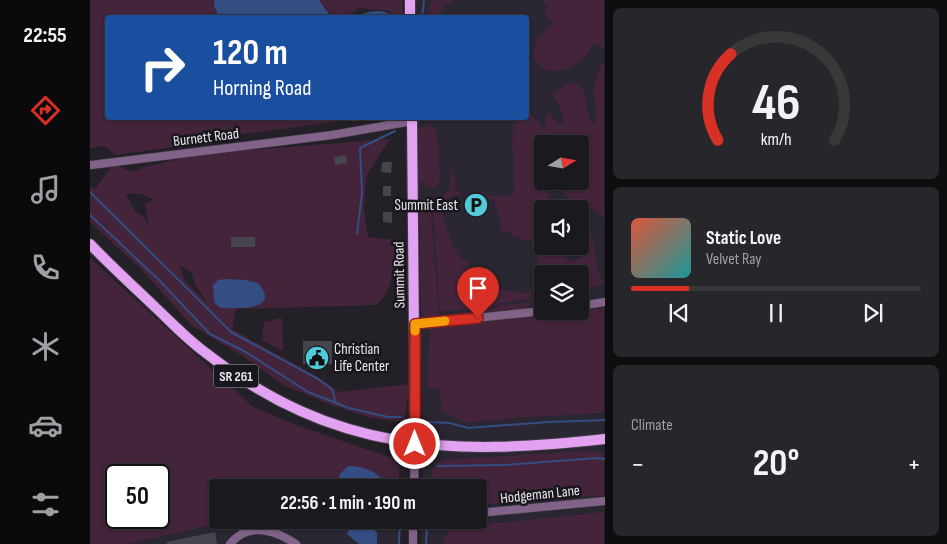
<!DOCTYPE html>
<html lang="en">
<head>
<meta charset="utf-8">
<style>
	body { margin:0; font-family:"Sofia Sans Condensed",sans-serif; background:#27262a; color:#f1f3f6; height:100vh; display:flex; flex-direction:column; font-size:19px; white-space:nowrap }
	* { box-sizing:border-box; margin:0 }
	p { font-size:16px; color:#9fa0a4 }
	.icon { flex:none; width:28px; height:28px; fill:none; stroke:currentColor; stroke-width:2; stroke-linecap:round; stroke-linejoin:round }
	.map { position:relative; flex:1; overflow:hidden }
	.drawer { display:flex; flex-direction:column; gap:8px; padding:8px; background:#0e0e10; width:342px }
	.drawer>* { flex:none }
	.hud { position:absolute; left:15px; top:15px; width:424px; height:105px; border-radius:5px; box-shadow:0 1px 4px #0004,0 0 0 1px #38383b; background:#1a4fa0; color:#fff; overflow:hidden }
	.needle { width:32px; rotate:79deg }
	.buttons { position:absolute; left:444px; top:135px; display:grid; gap:10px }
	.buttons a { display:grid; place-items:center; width:55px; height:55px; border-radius:5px; background:#1a191d; box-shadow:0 1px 4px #0004,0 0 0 1px #38383b; font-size:25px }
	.speed { position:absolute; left:15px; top:464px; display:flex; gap:10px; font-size:25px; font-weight:700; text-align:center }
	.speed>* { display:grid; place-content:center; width:65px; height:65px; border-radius:50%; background:#1a191d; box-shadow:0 1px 4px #0004,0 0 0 1px #38383b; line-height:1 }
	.speed .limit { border:2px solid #111; border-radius:8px; background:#fff; color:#111 }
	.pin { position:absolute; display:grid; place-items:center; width:42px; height:42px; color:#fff; margin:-51px -21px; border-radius:50% 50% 50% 0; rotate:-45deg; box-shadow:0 0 5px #0007 }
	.pin .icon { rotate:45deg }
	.me { position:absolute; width:55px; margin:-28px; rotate:0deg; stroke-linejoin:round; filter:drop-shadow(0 0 4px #0008) }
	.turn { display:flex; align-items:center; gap:18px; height:105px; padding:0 25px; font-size:22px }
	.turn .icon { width:65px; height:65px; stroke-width:2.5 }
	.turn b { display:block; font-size:35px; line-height:42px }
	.big { font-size:38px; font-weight:700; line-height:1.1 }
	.drawer .widget { flex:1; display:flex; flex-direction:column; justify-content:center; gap:8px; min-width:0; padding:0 18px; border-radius:8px; background:#27262a }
	.drawer .dial { align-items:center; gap:0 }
	.dial svg { height:130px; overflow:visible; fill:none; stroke:#38383b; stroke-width:7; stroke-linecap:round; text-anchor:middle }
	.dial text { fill:#f1f3f6; stroke:none }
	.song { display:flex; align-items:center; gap:15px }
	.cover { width:60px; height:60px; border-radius:8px; background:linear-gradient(135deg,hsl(10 70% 55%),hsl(180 70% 35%)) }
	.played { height:5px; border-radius:2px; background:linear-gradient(90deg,#d93025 20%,#38383b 20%) }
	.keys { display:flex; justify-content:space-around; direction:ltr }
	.heat { display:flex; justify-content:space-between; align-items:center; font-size:28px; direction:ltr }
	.trip { position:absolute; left:119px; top:479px; width:278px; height:50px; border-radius:5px; background:#1a191d; box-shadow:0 1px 4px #0004,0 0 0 1px #38383b; font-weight:700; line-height:50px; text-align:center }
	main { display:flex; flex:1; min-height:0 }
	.tab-bar { display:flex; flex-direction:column; width:90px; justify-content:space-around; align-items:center; background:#0a0a0c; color:#9fa0a4 }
	.tab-bar .icon { width:35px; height:35px }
	.tab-bar .current { color:#d93025 }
	.tab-bar b { font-size:22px; color:#f1f3f6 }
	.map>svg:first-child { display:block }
	.built { fill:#2a2632; fill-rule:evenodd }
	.green { fill:#43243a; fill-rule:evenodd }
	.water { fill:#344e83 }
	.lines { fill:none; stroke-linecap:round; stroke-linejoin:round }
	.stream { stroke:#344e83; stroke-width:2 }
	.building { fill:#45454d }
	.minor-casing { stroke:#3f3d43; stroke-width:9 }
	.major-casing { stroke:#3f3d43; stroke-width:12 }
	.minor { stroke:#816288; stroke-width:8 }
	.major { stroke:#e3a1f1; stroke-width:10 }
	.route-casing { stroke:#8d1f18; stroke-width:12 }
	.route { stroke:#d93025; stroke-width:9 }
	.slow { stroke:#f59e0b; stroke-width:9 }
	.labels { text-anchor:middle; stroke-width:5; stroke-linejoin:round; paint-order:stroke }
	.shield { fill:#19171d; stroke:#aba9af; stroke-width:1 }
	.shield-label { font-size:14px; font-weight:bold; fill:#eae8ed }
	.street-label { font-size:15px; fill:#eae8ed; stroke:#19171d }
	.poi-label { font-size:15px; fill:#eae8ed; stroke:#19171d; text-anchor:end }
</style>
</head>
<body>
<main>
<nav class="tab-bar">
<b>22:55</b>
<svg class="icon current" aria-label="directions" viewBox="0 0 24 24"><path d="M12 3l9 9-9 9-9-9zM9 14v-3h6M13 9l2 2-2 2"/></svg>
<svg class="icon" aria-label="music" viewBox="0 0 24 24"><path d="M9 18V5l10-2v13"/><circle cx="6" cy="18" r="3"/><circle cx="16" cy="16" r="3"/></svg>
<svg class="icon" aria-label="phone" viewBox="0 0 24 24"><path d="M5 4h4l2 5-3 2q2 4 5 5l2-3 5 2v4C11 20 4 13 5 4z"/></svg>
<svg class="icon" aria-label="climate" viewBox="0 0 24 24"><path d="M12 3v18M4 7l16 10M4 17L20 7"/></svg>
<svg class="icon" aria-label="car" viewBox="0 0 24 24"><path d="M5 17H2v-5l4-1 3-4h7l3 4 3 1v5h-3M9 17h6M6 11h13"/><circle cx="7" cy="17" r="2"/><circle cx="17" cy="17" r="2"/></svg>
<svg class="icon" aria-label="filters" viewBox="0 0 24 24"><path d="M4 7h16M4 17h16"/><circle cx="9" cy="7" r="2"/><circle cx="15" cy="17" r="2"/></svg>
</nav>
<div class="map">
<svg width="515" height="544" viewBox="0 0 515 544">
	<rect width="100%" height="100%" fill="#232127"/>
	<path class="built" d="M 326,0 L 514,0 L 514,544 L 331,544 L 332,520 L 388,520 L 388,488 L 333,487 L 328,118 L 436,118 L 436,18 L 326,17 ZM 452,144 L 490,144 L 490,181 L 452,181 ZM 452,209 L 490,209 L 490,246 L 452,246 ZM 452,274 L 490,274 L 490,311 L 452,311 Z
		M 143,520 L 310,520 L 309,544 L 37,544 Z"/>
	<path class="green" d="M 0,0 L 124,0 L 124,6 L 129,17 L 18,18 L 18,118 L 276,118 L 144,135 L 92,146 L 25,155 L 15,146 L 0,148 Z
		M 229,0 L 312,0 L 313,17 L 303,17 L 299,11 L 269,8 C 250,22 243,18 229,0 Z
		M 343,0 L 363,0 L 360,6 L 356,3 L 348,17 L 338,17 L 340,3 Z
		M 452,0 L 514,0 L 514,49 L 507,43 C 500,47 499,52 494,57 C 485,67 468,75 455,69 C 451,67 447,62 443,59 C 442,41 453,34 464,22 L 461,20 L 460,21 L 454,11 L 458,6 Z
		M 514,63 L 514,220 L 512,215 L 499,207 L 498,224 L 504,242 L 505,258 L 511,280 L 514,278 L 514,283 L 490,292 L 490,274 L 452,274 L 452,297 L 450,298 L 447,246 L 442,246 L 441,241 L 424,237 L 417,231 L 412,234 L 409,230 L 413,226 L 403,199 L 398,199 L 397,197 L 411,194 L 411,197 L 424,194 L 422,134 L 424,128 L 423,126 L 430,118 L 436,118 L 437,109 L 455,131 L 456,114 L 460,114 L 470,125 L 474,121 L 469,104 L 461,94 L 482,81 L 494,90 C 495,102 497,117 505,125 L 506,113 L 503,88 L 511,65 ZM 466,136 L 473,144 L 490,144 L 490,181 L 471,181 L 474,195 L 484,203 L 485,209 L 490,209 L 490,259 L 478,261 L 469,246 L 452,246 L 452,209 L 455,209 L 453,204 L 460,196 C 460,189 457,184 452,181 L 452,144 L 458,144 Z
		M 341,125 L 346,129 L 344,131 L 347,130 L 349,158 L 346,159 L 349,160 L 350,181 L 348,181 L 350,182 L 345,188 L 343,189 L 342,187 L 341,189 L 334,185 L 333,181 L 329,181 L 328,129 L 335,126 Z
		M 300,139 L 276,176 L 274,211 L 278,237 L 305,240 L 308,257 L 297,293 L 287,305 L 146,309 L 142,329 L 228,377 L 249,392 L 320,384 L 314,422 L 281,418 L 244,406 L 193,385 L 153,356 L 102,326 L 52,270 L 0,222 L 0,185 L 5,189 L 24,163 C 32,168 38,172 48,171 L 50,168 L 109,154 ZM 42,193 L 51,194 L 64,200 L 55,204 L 59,225 L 53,216 L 45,211 L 36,195 ZM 90,265 L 102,273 L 105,285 L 120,306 L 94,280 Z
		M 362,165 L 366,192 L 370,192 L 371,194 L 357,198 L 355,205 L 351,206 C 356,226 360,244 373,261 L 378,259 L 380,263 L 378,266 C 394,283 415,293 438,293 L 440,289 L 442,299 L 412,303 L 401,307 L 353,311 L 350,310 L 343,212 L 343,209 C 357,189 364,193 360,166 Z
		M 350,196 L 342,205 L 341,210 L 349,318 C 341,319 335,319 331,311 L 329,203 L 334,200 Z
		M 0,258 L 162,406 L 203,424 L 305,459 L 309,468 L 309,487 L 128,488 L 128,520 L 143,520 L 37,544 L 0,544 ZM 26,475 L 69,475 L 69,518 L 26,518 Z
		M 441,302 L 435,310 L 351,318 L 351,315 L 402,309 L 413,305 Z
		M 514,308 L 514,413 L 424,418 L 376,423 L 351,410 L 350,389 L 337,388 L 340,326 L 468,315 Z
		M 192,318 L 193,351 L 172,340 L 174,322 Z
		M 494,451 L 514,453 L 514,495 L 388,505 L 388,488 L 341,487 L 342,469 L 350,460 Z
		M 514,512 L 514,544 L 353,544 L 360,528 Z"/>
	<path class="water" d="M 124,0 L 229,0 C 233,5 237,13 242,15 C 260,25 286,0 303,17 L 129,17 L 124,6 Z
		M 136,279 L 156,280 L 168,283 C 187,305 163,308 145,308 C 140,308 134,309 129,307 C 128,306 125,303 124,302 L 123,285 L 128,280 Z
		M 258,466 C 273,466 291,472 297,487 L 253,487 L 249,475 Z
		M 259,529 L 283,529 L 287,533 L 287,544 L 269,544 L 257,534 Z"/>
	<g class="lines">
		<path class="stream" d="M 332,18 L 334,0
			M 0,192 L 141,332 L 228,379 L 242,389 L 245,401
			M 0,215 L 69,280 L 120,334 L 154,351 L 218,392 L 259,408 L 298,417 L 311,417
			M 267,234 L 272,193 L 270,148 L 305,131
			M 337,422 L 360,423 L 378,428 L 458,422 L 515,420
			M 347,466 L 416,465 L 508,458 L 515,459
			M 309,544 L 310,520
			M 336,544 L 337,526"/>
	</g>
	<path class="building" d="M 256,155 L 257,163 L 245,165 L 244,157 Z
		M 292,162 L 302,162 L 301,173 L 291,172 Z
		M 293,186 L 301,186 L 301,196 L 293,196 Z
		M 293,212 L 302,212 L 302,223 L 293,222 Z
		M 141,237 L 165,237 L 165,247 L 141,247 Z
		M 213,341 L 242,341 L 242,364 L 213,364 Z
		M 125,532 L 127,544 L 77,544 L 76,542 Z"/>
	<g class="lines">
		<g class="minor-casing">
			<path id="minor" d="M 1,165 L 242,135 L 323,121
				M 490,306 L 515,302
				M 325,324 L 454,311
				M 324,488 L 325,444
				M 388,513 L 515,501
				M 140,544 C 159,521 185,530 206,544
				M 323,544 L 323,520"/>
		</g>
		<g class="major-casing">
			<path id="major" d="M 320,0 L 320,18
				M 322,118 L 325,444
				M 0,244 C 21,266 43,286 65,307 C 82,323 98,340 116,353 C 244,453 360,456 515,439"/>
		</g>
		<use href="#minor" class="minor"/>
		<use href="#major" class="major"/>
	</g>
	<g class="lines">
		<g class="route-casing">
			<path id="route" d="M 325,444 L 325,324 L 388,318"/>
		</g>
		<use href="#route" class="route"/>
		<path class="slow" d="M 325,331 L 325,324 L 355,321"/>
	</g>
	<defs>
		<g id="parking-disc" transform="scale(1.25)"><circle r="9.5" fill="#52cbd9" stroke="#19171d"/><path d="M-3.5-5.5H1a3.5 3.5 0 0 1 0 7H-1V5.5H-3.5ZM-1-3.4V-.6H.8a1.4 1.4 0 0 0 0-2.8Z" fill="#111"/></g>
		<g id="civic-disc" transform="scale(1.25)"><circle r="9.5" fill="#52cbd9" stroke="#19171d"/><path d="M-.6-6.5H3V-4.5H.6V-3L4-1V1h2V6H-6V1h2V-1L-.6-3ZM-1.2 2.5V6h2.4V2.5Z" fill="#111"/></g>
	</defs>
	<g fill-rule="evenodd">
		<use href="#parking-disc" x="386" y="205"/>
		<use href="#civic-disc" x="227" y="358"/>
	</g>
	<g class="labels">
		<rect class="shield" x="123.5" y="364.5" width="45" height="23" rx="4"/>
		<g class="shield-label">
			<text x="146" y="381">SR 261</text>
		</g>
		<g class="street-label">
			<text transform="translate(116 137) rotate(-7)" y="5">Burnett Road</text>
			<text transform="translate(309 275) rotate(-91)" y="5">Summit Road</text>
			<text transform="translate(450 494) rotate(-6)" y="5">Hodgeman Lane</text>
		</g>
		<g class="poi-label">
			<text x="368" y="210">Summit East</text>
			<text x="244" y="354" text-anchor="start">Christian<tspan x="244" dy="17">Life Center</tspan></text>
		</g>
	</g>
</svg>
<div class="buttons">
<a><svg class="needle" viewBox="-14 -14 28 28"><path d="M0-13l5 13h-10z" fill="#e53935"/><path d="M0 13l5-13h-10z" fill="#9fa0a4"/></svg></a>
<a><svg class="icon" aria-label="sound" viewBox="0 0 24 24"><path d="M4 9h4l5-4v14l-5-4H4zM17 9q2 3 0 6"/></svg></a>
<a><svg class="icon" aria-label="layers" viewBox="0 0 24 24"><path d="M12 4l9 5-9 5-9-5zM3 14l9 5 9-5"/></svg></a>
</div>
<div class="speed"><div class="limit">50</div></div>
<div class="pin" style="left:388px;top:318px;background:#d93025"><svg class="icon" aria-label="arrive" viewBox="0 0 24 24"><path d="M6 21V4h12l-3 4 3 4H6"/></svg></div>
<svg class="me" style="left:325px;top:444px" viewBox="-20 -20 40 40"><circle r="17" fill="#d93025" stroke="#fff" stroke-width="3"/><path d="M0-11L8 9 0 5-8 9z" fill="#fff"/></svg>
<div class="trip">22:56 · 1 min · 190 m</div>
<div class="hud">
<div class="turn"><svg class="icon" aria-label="right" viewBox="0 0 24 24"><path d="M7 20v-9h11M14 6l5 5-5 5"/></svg><div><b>120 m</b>Horning Road</div></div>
</div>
</div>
<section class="drawer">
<div class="widget dial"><svg viewBox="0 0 100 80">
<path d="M14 69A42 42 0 1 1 86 69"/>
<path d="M14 69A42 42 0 0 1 22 16" stroke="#d93025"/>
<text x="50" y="56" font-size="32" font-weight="700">46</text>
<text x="50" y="72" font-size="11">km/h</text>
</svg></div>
<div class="widget">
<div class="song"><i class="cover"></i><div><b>Static Love</b><p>Velvet Ray</p></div></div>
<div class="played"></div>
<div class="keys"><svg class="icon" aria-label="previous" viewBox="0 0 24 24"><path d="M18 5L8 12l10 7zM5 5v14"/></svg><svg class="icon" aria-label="pause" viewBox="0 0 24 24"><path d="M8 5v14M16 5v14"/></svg><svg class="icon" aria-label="next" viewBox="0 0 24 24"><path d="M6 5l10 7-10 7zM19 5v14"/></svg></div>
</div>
<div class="widget"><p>Climate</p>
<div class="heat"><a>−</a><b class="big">20°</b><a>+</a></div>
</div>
</section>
</main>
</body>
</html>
